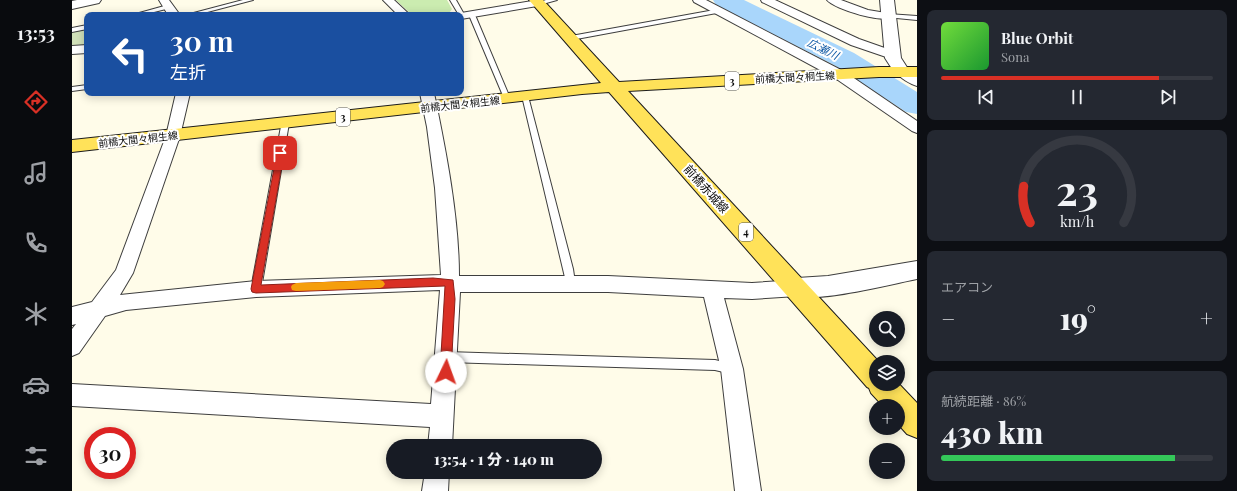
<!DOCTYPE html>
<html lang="ja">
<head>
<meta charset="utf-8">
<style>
	body { margin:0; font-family:"Playfair Display","Noto Sans JP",serif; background:#242831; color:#f1f3f6; height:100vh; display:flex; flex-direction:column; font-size:15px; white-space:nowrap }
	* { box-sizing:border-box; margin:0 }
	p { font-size:13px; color:#9ea1a6 }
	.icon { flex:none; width:22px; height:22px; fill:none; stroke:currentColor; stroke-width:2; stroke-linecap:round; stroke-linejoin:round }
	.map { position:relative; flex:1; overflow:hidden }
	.sheet { display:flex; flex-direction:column; gap:10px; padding:10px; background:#0d0f14; width:320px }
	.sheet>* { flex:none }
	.top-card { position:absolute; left:12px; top:12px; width:380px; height:84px; border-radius:8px; box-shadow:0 2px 10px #0003; background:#1a4fa0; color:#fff; overflow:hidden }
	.controls { position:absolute; left:797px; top:311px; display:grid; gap:8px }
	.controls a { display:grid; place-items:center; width:36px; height:36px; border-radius:50%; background:#171b24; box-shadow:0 2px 10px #0003; font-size:20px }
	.speed { position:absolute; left:12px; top:427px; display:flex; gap:8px; font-size:20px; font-weight:700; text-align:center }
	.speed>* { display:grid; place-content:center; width:52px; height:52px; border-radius:50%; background:#171b24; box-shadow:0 2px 10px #0003; line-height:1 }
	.speed .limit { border:6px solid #d22; background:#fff; color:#111 }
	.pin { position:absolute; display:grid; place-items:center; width:34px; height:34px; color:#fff; margin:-17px; border-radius:8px; box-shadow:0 2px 6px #0006 }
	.me { position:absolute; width:44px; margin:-22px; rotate:3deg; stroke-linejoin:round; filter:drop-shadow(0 0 3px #0008) }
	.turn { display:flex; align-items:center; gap:14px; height:84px; padding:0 20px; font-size:18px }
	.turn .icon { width:52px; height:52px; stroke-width:2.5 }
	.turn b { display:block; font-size:28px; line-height:34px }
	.big { font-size:30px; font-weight:800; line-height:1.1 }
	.sheet .tile { flex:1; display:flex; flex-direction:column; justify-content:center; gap:6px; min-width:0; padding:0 14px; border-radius:8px; background:#242831 }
	.sheet .dial { align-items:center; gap:0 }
	.dial svg { height:104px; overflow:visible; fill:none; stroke:#363941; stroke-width:7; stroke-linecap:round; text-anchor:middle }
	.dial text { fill:#f1f3f6; stroke:none }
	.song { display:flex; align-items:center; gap:12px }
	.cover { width:48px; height:48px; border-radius:6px; background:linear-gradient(135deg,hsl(100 70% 55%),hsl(130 70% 35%)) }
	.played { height:4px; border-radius:2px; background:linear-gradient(90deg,#d93025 80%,#363941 80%) }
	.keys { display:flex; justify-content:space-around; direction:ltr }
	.heat { display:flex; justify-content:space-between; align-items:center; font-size:22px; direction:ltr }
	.charge { height:6px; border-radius:3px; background:linear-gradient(90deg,#34c759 86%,#363941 0) }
	.trip { position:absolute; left:314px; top:439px; width:216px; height:40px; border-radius:20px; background:#171b24; box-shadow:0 2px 10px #0003; font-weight:800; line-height:40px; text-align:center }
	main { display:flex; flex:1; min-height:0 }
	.tabs { display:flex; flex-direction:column; width:72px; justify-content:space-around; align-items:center; background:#090b0e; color:#9ea1a6 }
	.tabs .icon { width:28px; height:28px }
	.tabs .active { color:#d93025 }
	.tabs b { font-size:18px; color:#f1f3f6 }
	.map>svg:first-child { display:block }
	.green { fill:#cbecb0 }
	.cemetery { fill:#d1e1b9 }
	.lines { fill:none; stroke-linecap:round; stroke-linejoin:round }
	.river { fill:#a9d6fb; fill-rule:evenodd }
	.service-casing { stroke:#3e3e3e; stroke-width:2 }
	.minor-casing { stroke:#3e3e3e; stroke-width:2 }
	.tertiary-casing { stroke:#3e3e3e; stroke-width:2 }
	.primary-casing { stroke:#1c1c1c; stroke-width:2 }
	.service { fill:#fff; fill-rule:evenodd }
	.minor { fill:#fff; fill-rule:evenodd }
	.tertiary { fill:#fff; fill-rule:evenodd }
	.primary { fill:#ffe259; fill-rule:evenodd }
	.route { fill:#d93025; stroke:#8d1f18 }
	.slow { fill:#f59e0b }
	.labels { text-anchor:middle; stroke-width:4; stroke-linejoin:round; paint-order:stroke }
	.far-street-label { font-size:10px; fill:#0b0b0b; stroke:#fff }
	.far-water-label { font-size:11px; font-style:italic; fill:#0c57a4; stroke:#fff }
	.shield { fill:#fff; stroke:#545454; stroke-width:1 }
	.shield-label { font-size:11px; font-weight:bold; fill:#0b0b0b }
	.street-label { font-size:12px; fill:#0b0b0b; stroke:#fff }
</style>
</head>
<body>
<main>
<nav class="tabs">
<b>13:53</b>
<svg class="icon active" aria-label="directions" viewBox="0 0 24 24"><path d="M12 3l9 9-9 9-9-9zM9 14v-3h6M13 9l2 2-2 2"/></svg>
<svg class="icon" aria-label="music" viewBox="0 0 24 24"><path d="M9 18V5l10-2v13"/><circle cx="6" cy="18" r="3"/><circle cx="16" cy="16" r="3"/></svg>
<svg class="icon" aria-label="phone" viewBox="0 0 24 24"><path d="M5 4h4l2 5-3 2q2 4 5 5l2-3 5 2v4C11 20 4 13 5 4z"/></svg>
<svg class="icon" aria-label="climate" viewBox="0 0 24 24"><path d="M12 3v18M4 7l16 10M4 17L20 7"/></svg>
<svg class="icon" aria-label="car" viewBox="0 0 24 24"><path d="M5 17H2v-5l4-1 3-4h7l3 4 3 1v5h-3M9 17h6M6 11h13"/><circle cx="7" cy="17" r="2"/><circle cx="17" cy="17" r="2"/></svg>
<svg class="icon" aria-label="filters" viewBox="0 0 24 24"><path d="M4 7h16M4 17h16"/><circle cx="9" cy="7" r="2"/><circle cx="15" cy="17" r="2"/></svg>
</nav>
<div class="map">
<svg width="845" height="491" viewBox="0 0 845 491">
	<rect width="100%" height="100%" fill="#fffce9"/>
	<path class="green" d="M 324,0 L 375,0 L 380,9 L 377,13 L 340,15 Z"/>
	<path class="cemetery" d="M 15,28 L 15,46 L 0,47 L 0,32 Z"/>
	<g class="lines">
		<path class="river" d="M 641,0 L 672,0 L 782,53 L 845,92 L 845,114 L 834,112 L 762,65 L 644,5 Z"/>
		<g class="service-casing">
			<path id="service" d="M 171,0 L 181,0 L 124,15 L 114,15 Z
				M 378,0 L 384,0 L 393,16 L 392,17 L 389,17 L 389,15 L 387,15 Z
				M 474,0 L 485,0 L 467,5 L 464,3 Z
				M 96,5 L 99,7 L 98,8 L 70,15 L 60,15 Z
				M 648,9 L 650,10 L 650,12 L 499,40 L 496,38 L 499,36 Z
				M 398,14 L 403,15 L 438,98 L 437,99 L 435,100 L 432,98 L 397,15 Z
				M 816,14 L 845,16 L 845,20 L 814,17 L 814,15 Z
				M 15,25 L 15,29 L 0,32 L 0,28 Z
				M 15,85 L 15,89 L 0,91 L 0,87 Z
				M 453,94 L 456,96 L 501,269 L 503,283 L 501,286 L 498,287 L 495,286 L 491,269 L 450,96 Z
				M 210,121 L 213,121 L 217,123 L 189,289 L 187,292 L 184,293 L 181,292 L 179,289 Z
				M 375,352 L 643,360 L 664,365 L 665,369 L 664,373 L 660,374 L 643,370 L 375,362 L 371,360 L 370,357 L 371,354 Z"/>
		</g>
		<g class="minor-casing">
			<path id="minor" d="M 87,0 L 97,0 L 108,15 L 96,15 Z
				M 311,0 L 322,0 L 338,15 L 326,15 Z
				M 466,0 L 471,1 L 472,3 L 471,5 L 389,19 L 389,15 L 384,15 L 389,13 Z
				M 621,0 L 634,0 L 773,72 L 845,121 L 845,133 L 840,131 L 763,78 L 622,2 Z
				M 689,0 L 703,0 L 787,39 L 824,52 L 826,55 L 824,58 L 820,59 L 779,45 L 690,2 Z
				M 755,0 L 769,0 L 796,10 L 820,14 L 822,16 C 814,25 762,9 755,0 Z
				M 15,45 L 15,53 L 0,54 L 0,46 Z
				M 830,68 L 845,76 L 845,86 C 838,84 828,78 824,72 L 825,69 Z
				M 104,93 L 118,93 L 108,136 L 61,273 L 48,295 L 184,281 L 369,275 L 363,188 L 355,127 L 348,93 L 362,93 C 374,151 387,217 387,276 L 536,276 L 680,283 L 725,280 L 732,282 L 735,288 L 732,294 L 725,296 L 680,299 L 652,298 L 671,369 L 689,491 L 663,491 L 649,369 L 632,297 L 536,292 L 388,292 L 380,446 L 356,446 L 358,427 L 0,406 L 0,384 L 359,404 L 368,290 L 184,297 L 54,310 L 33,316 L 7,353 L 0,356 L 0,329 L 4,324 L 0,325 L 0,307 L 20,302 L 44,270 L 94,136 Z
				M 353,472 L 377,472 L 376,491 L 350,491 Z"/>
		</g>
		<g class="tertiary-casing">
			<path id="tertiary" d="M 5,0 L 29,0 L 27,3 L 0,9 L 0,1 Z
				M 808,0 L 822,0 L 829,58 L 838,72 L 836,75 L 830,77 L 824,75 L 813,58 Z
				M 845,261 L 845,279 C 815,285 742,304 717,295 L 713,288 L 717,281 L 725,278 L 756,276 Z"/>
		</g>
		<g class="primary-casing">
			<path id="primary" d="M 457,0 L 471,0 L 547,82 L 807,67 L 845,67 L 845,77 L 807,77 L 556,91 L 807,362 L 804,362 L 804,384 L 826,383 L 845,403 L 845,438 L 835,434 L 826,424 L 826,406 L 811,406 L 799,393 L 797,388 L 795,387 L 537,92 L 510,94 L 0,152 L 0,140 L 529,83 Z"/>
		</g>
		<use href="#service" class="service"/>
		<use href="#minor" class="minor"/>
		<use href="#tertiary" class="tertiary"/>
		<use href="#primary" class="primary"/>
	</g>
	<path class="route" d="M 208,150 L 212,153 L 189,285 L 361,278 L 381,280 L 383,299 L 379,372 L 378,375 L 374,377 L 370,375 L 368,372 L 373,286 L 184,293 L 180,292 L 179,289 L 205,153 Z"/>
	<path class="slow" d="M 308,280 L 311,281 L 313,284 L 311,287 L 308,288 L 224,291 L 220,290 L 219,287 L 220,285 L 224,283 Z"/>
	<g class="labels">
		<g class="far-street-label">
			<text transform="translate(723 77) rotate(-3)" y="4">前橋大間々桐生線</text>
			<text transform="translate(388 104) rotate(-6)" y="4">前橋大間々桐生線</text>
			<text transform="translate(66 139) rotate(-6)" y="4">前橋大間々桐生線</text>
		</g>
		<g class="far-water-label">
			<text transform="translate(751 49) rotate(26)" y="4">広瀬川</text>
		</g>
		<g class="shield">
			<rect x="653" y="72" width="14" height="18" rx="3"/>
			<rect x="264" y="108" width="14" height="18" rx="3"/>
			<rect x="667" y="223" width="14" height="18" rx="3"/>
		</g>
		<g class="shield-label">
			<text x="660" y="85">3</text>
			<text x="271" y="121">3</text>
			<text x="674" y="236">4</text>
		</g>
		<g class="street-label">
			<text transform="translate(634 189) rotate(48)" y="4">前橋赤城線</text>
		</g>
	</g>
</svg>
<div class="controls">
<a><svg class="icon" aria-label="search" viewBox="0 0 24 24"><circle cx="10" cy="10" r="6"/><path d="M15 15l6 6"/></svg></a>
<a><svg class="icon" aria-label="layers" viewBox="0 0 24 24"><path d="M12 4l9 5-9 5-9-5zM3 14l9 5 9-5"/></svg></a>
<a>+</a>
<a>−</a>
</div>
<div class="speed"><div class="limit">30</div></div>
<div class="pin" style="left:208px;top:153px;background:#d93025"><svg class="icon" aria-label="arrive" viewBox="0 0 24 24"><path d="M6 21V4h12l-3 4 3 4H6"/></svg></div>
<svg class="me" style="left:374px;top:372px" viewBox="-20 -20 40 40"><circle r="19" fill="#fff"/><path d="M0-13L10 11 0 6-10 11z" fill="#d93025"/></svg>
<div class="trip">13:54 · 1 分 · 140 m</div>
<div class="top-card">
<div class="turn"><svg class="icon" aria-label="left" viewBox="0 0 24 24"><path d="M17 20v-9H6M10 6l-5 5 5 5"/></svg><div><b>30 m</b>左折</div></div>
</div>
</div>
<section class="sheet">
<div class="tile">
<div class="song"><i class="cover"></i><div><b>Blue Orbit</b><p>Sona</p></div></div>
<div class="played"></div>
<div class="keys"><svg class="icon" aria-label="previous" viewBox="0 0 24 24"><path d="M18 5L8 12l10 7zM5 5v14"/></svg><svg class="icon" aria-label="pause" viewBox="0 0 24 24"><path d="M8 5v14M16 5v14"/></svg><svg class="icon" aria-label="next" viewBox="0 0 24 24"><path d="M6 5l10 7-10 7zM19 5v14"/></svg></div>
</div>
<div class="tile dial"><svg viewBox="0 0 100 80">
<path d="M14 69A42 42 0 1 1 86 69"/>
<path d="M14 69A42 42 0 0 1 9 41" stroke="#d93025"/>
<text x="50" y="56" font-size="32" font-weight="700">23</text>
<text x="50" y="72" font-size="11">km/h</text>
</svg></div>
<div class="tile"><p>エアコン</p>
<div class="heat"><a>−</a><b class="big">19°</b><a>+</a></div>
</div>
<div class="tile"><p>航続距離 · 86%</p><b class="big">430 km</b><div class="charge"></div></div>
</section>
</main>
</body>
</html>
